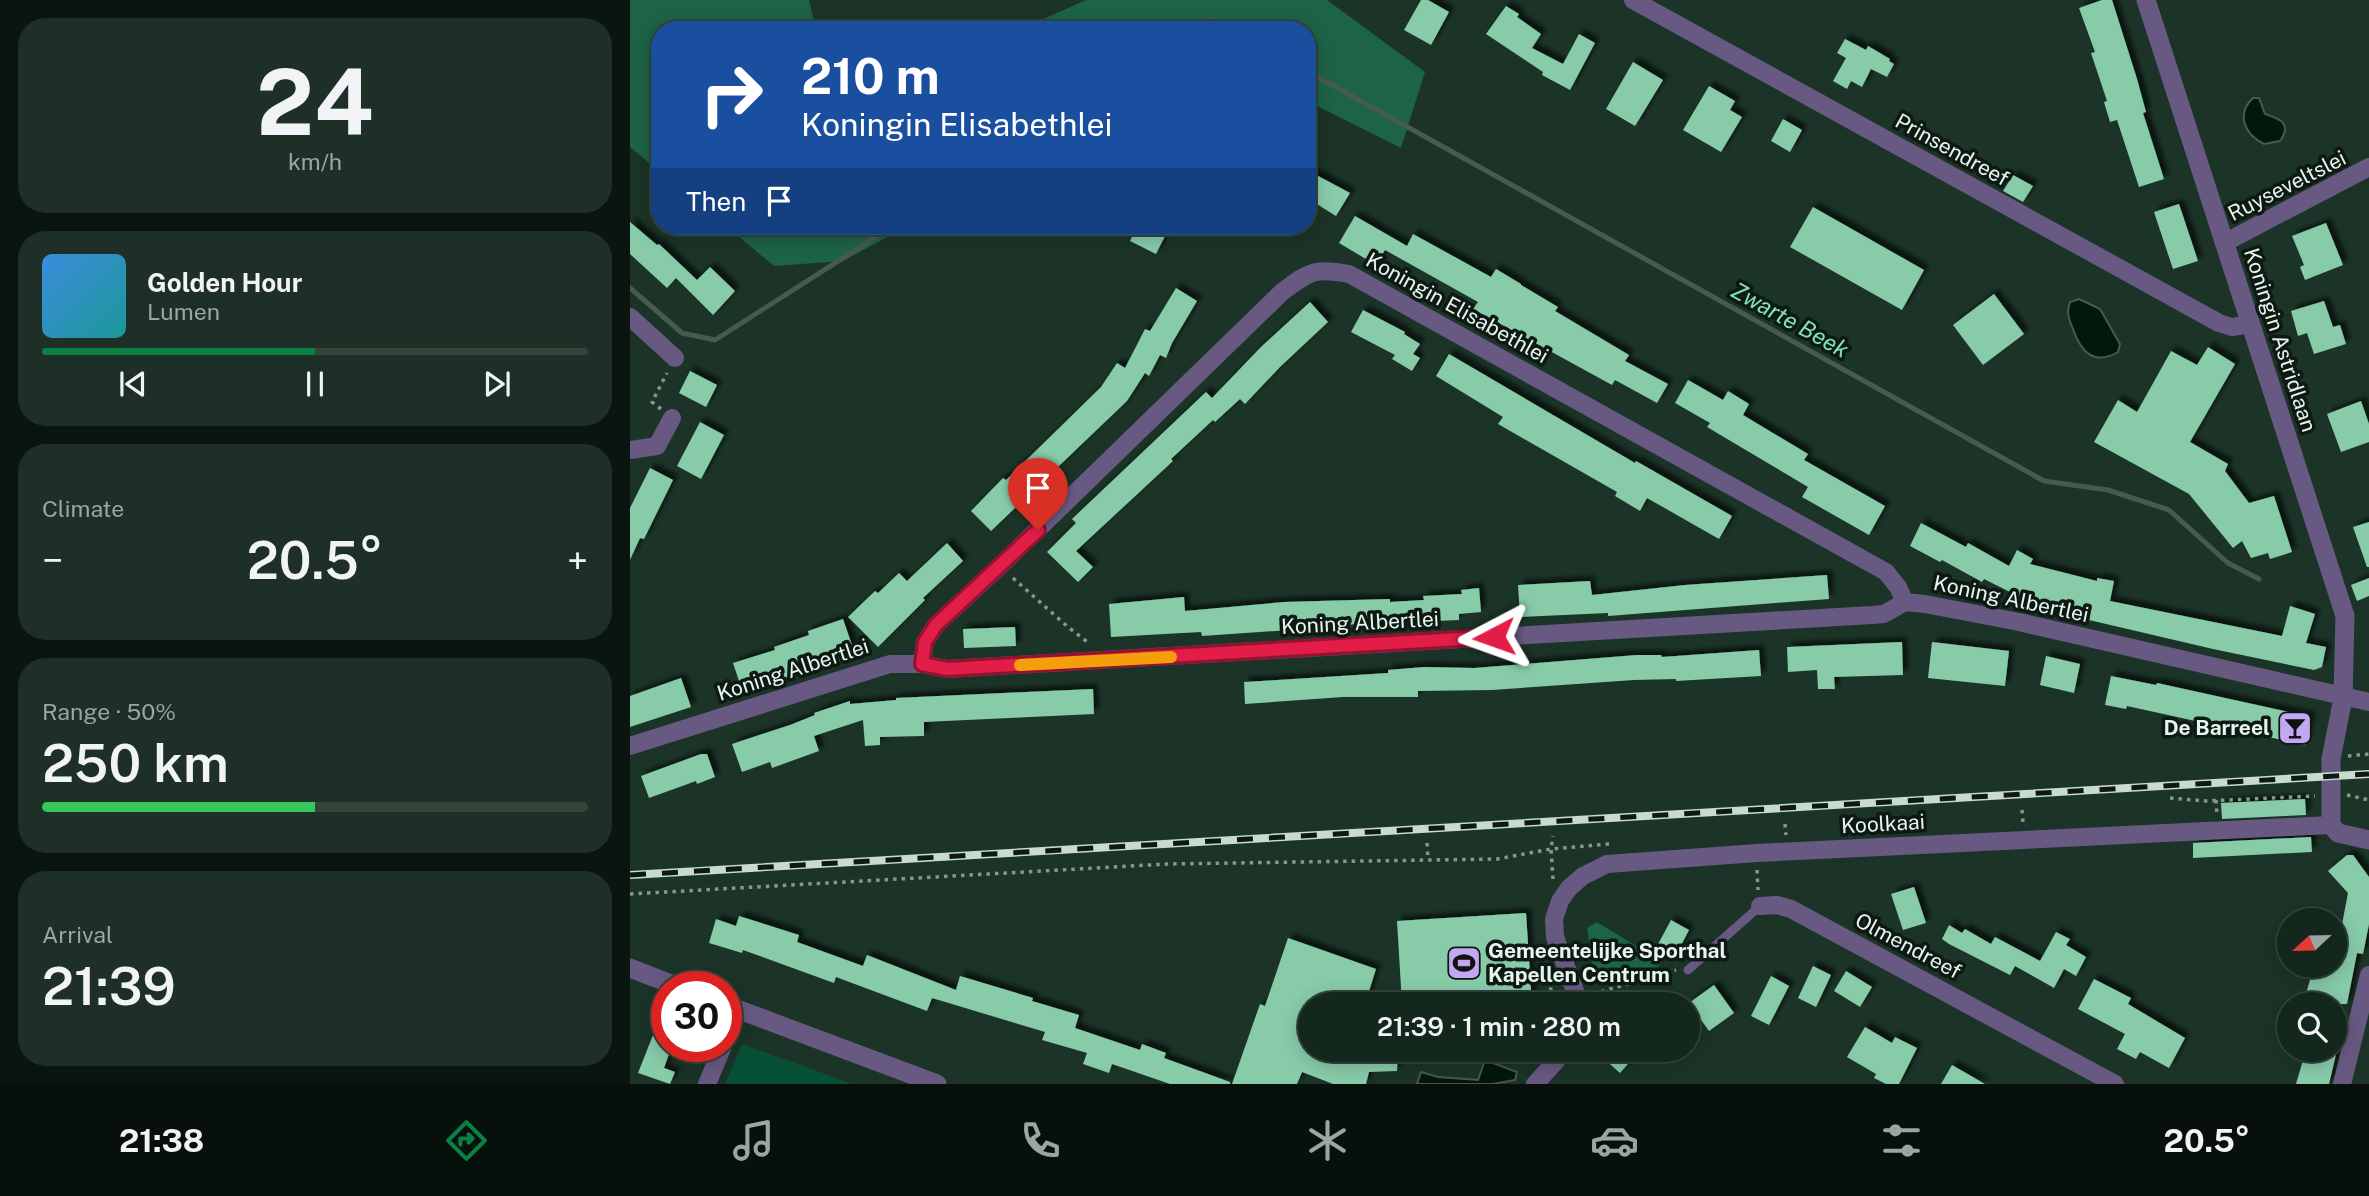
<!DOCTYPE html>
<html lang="en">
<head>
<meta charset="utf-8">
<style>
	body { margin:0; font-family:"Public Sans",sans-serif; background:#1d2f26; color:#f1f3f6; height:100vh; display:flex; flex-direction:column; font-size:26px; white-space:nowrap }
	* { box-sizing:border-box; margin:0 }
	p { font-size:23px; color:#9da5a4 }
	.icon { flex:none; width:38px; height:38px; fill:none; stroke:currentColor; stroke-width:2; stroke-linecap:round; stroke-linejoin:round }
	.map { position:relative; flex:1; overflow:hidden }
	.side { display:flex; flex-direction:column; gap:18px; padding:18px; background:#0b1510; width:630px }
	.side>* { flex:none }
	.guide { position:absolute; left:21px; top:21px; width:665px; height:214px; border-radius:28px; box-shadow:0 4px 18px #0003,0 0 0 2px #33443b; background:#1a4fa0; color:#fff; overflow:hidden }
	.needle { width:46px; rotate:248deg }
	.fabs { position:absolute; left:1647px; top:908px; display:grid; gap:14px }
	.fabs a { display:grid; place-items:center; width:70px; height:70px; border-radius:50%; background:#14271d; box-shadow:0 4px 18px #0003,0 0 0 2px #33443b; font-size:35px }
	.speed { position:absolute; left:21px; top:971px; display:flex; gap:14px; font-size:35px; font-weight:700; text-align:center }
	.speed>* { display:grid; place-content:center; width:91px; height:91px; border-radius:50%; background:#14271d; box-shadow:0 4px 18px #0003,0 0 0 2px #33443b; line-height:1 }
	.speed .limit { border:10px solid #d22; background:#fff; color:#111 }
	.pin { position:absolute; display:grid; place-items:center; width:60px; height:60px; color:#fff; margin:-72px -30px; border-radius:50% 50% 50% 0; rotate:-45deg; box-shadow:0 0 7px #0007 }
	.pin .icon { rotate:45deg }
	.me { position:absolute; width:77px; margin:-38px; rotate:266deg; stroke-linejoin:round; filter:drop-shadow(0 0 5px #0008) }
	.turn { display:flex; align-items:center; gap:24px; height:147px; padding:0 35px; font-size:32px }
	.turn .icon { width:91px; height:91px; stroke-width:2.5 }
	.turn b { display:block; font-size:49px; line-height:60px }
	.then { display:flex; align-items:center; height:66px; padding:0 35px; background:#0003; gap:14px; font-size:26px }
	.big { font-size:52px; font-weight:600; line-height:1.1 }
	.side .widget { flex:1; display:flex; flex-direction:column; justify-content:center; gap:10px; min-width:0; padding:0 24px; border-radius:28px; background:#1d2f26 }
	.side .dial { align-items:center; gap:0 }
	.dial b { font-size:91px; line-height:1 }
	.song { display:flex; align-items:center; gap:21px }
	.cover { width:84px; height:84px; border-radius:10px; background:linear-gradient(135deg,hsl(210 70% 55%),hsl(180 70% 35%)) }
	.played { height:7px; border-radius:4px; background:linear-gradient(90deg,#0b8043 50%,#33443b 50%) }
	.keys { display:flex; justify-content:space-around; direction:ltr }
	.heat { display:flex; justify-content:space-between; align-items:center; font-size:38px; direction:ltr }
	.charge { height:10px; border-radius:5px; background:linear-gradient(90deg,#34c759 50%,#33443b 0) }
	.trip { position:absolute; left:668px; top:992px; width:402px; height:70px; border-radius:35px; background:#14271d; box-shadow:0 4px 18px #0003,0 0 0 2px #33443b; font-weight:600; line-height:70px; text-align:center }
	.menu { display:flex; height:112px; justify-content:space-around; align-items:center; background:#08100c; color:#9da5a4 }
	.menu .icon { width:49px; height:49px }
	.menu .on { color:#0b8043 }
	.menu b { font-size:32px; color:#f1f3f6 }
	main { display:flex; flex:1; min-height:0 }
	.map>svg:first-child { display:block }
	.green { fill:#075036 }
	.forest { fill:#1d6346 }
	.water { fill:#03170d; stroke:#475a50; stroke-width:2 }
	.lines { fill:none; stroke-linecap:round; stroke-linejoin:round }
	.stream { stroke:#475a50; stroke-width:5 }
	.building { fill:#87cba9; filter:url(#shadow) }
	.path { stroke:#85988e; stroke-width:3.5; stroke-dasharray:3.5 5; stroke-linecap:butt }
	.service { stroke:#685982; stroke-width:9 }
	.minor { stroke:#685982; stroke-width:18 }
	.tertiary { stroke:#685982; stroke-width:19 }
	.rail-casing { stroke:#c9dad1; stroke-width:8 }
	.rail { stroke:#0e1913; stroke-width:5; stroke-dasharray:16; stroke-linecap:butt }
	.route-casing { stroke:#92132f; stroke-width:18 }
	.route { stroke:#e11d48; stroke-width:12 }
	.slow { stroke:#f59e0b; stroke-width:12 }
	.labels { text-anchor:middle; stroke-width:7; stroke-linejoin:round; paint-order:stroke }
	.street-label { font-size:21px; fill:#e6f5ed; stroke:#0e1913 }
	.poi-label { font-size:21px; font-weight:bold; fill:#e6f5ed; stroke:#0e1913; text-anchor:end }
	.water-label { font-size:23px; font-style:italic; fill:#81e3b4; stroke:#0e1913 }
</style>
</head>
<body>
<main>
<section class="side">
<div class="widget dial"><b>24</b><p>km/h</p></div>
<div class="widget">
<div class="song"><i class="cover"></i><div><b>Golden Hour</b><p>Lumen</p></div></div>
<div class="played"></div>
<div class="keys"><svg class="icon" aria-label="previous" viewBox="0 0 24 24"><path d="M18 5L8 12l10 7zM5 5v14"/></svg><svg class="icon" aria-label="pause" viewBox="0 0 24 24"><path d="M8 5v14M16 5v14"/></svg><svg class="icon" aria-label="next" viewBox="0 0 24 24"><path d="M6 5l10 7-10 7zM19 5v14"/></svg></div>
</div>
<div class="widget"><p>Climate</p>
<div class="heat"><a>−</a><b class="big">20.5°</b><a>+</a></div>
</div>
<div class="widget"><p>Range · 50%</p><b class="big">250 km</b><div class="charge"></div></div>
<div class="widget"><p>Arrival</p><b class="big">21:39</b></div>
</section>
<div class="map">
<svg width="1739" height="1084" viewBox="0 0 1739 1084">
	<defs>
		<filter id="shadow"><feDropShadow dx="5" dy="-5" stdDeviation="2" flood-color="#0009"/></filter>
	</defs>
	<rect width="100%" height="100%" fill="#1b3427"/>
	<path class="green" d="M 112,1044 L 223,1084 L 95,1084 Z"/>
	<path class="forest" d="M 0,0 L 179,0 L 186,30 L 30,30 L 30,172 L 0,147 Z
		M 456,0 L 697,0 L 795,72 L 771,148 L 677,101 L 677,30 L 399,30 L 409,21 Z
		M 96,226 L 278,226 L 213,261 L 144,266 Z
		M 967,922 L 1032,962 L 1025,970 L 975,983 L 965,978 L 957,928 Z"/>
	<path class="water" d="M 1623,98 L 1629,98 L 1635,114 C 1651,119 1662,124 1650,141 L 1634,144 C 1614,134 1606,114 1623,98 Z
		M 1449,299 L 1470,309 L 1490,344 L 1488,352 C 1464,366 1451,352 1443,329 C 1439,320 1436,312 1440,302 Z
		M 855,1060 L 887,1072 L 885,1080 L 863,1084 L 787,1084 L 791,1072 L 808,1077 L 848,1080 Z"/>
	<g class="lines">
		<path class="stream" d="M 566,30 L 583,19 L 603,30
			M 677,71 L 1414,481 L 1478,490 L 1539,510 L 1598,563 L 1629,579
			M 0,288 L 52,333 L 85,340 L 263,226"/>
	</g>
	<path class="building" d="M 791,0 L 798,0 L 819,12 L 801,45 L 774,30 Z
		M 1472,0 L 1482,0 L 1507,79 L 1516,112 L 1513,113 L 1534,179 L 1509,187 L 1487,120 L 1480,122 L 1474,102 L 1477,101 L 1461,53 L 1465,52 L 1449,8 Z
		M 876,6 L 889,14 L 887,17 L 911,34 L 902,48 L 933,64 L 949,34 L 965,43 L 940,90 L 912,75 L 913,72 L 856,34 Z
		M 1215,39 L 1236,50 L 1238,46 L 1260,59 L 1259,61 L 1264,64 L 1257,77 L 1241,69 L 1232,87 L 1221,81 L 1217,89 L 1203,81 L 1216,58 L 1207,53 Z
		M 1003,62 L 1033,80 L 1005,126 L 976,109 Z
		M 1079,86 L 1105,101 L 1100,110 L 1112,117 L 1091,152 L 1053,130 Z
		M 1153,119 L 1172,130 L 1160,152 L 1141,141 Z
		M 677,170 L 720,193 L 706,216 L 677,198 Z
		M 1383,175 L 1403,186 L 1393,202 L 1373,191 Z
		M 1549,204 L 1568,261 L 1543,269 L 1524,212 Z
		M 1183,207 L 1294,270 L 1272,310 L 1160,247 Z
		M 725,216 L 777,246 L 783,234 L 861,277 L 866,269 L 891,284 L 891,285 L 928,307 L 925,311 L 999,355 L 995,361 L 1038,384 L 1027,403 L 985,380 L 982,385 L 843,309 L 848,302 L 755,250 L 746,265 L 709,243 Z
		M 0,222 L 27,245 L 29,244 L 67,280 L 80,267 L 105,291 L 83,315 L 46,278 L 37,288 L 0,254 Z
		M 1696,223 L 1713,265 L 1675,280 L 1670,267 L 1674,265 L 1662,236 Z
		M 507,226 L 540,226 L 526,254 L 500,241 Z
		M 546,288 L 567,301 L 542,343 L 536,358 L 530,355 L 519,376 L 515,373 L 497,401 L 361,531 L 341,511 L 373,478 L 376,480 L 471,387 L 487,363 L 495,368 L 515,329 L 520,331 Z
		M 1364,294 L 1394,334 L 1353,365 L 1323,325 Z
		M 1694,301 L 1703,327 L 1710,325 L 1716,344 L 1684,354 L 1677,333 L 1668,336 L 1661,311 Z
		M 680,302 L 698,322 L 650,367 L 615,404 L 610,399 L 585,422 L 583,420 L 541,459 L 543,461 L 446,551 L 463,567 L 448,582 L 417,552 L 446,523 L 442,519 L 576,392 L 582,398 L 631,347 Z
		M 733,310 L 775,332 L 774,334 L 790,344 L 783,354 L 790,358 L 782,371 L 762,359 L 765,355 L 721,332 Z
		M 1578,347 L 1605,364 L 1560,442 L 1598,464 L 1595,471 L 1619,503 L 1644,496 L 1662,552 L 1640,559 L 1638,553 L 1621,558 L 1612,541 L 1603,548 L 1559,494 L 1464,442 L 1488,400 L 1507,412 L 1541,351 L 1567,365 Z
		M 819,354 L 1005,463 L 1006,461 L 1102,516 L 1089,539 L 1017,498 L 1010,511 L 985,496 L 987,492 L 868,424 L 873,417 L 806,376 Z
		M 60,371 L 87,385 L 76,407 L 49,393 Z
		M 1058,380 L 1093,400 L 1098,391 L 1119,404 L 1113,415 L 1178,454 L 1174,460 L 1255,506 L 1239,535 L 1172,497 L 1178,487 L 1077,427 L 1080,423 L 1045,403 Z
		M 1731,401 L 1739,424 L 1739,442 L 1711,452 L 1697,414 Z
		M 70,422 L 94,435 L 71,479 L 47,466 Z
		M 20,468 L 43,480 L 14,539 L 10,538 L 0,560 L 0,508 Z
		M 1739,522 L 1739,567 L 1737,567 L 1723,527 Z
		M 1291,523 L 1336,547 L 1338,543 L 1379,566 L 1387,550 L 1403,559 L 1400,564 L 1467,581 L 1467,578 L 1484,581 L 1480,601 L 1652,636 L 1660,606 L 1685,614 L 1676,643 L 1696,647 L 1692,667 L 1684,670 L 1583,649 L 1459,620 L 1460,617 L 1396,600 L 1354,579 L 1352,582 L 1312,560 L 1310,562 L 1280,546 Z
		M 317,543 L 333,561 L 293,598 L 295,600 L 248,647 L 218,617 L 245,591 L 248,593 L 269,573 L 277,581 Z
		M 1197,575 L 1199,599 L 978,616 L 978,613 L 890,617 L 888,585 L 960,581 L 962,595 L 1055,585 Z
		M 1739,578 L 1739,596 L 1727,601 L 1721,585 Z
		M 849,588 L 851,612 L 829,614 L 829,620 L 660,627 L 660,630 L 572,636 L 571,632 L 481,637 L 479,604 L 554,597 L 555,611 L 654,602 L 760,599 L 760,602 L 794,600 L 793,596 L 832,594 L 831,590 Z
		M 213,619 L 226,657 L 112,690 L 103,663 L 145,650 L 144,647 L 179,635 L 178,631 Z
		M 385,627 L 386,646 L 334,648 L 333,629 Z
		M 1272,642 L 1273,675 L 1204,677 L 1205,689 L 1188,689 L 1187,670 L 1158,672 L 1157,647 Z
		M 1302,642 L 1379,651 L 1375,686 L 1298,678 Z
		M 1129,650 L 1131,676 L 1046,681 L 1046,679 L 1004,680 L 862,690 L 788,691 L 788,697 L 713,697 L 615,704 L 614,682 L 758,673 L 758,670 L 794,667 L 844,668 L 1007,655 L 1031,655 L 1032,657 Z
		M 1416,656 L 1450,664 L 1444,693 L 1410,685 Z
		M 1481,676 L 1526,685 L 1527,683 L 1681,717 L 1675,745 L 1497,706 L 1496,709 L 1475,705 Z
		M 51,678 L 61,707 L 0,727 L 0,696 Z
		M 463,689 L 464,714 L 294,722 L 294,736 L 250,737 L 250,745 L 235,746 L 233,720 L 184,736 L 189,751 L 142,768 L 140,762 L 112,772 L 102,744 L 160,725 L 185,715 L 184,713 L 220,701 L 220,704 L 266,700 L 266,698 Z
		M 71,754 L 77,754 L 85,777 L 67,784 L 66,781 L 19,798 L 11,776 Z
		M 1675,799 L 1676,815 L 1592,819 L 1591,803 Z
		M 1681,837 L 1682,852 L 1563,858 L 1563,843 Z
		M 1717,855 L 1723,855 L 1739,877 L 1739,924 L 1733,954 L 1727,953 L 1717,1004 L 1673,1004 L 1684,966 L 1704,966 L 1718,893 L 1698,871 Z
		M 1284,887 L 1296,923 L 1273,930 L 1261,894 Z
		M 896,913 L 902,1004 L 772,1004 L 767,921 Z
		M 109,916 L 169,935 L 167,942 L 233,966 L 237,955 L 326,990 L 330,976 L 403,998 L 402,1001 L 449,1015 L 445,1028 L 510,1050 L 512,1044 L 536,1053 L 534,1058 L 600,1082 L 600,1084 L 540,1084 L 482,1064 L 479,1073 L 453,1064 L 457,1053 L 412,1040 L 415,1032 L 302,998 L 297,1011 L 206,977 L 204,983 L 113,950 L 112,953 L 79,943 L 86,919 L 106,926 Z
		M 1041,920 L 1059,930 L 1045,957 L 1026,948 Z
		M 1319,925 L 1332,933 L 1335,929 L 1361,944 L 1365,937 L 1410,961 L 1426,932 L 1440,939 L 1436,945 L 1456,957 L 1446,976 L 1434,969 L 1424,988 L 1385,966 L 1380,975 L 1319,944 L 1312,939 Z
		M 658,938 L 746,969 L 735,1004 L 681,1004 L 681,1050 L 768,1050 L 767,1071 L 739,1072 L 736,1084 L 703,1084 L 672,1072 L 667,1084 L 602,1084 L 630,1004 L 635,1006 Z
		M 1183,966 L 1201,975 L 1186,1007 L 1168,998 Z
		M 1216,971 L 1242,987 L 1230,1007 L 1204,991 Z
		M 1141,976 L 1159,986 L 1139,1025 L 1121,1016 Z
		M 1464,979 L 1501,998 L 1498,1004 L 1555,1038 L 1539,1068 L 1510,1052 L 1506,1059 L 1487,1049 L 1495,1034 L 1448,1009 Z
		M 1084,985 L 1104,1013 L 1079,1031 L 1059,1003 Z
		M 1235,1027 L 1262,1043 L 1265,1037 L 1287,1048 L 1269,1084 L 1256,1084 L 1244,1078 L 1246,1074 L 1217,1057 Z
		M 25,1030 L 37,1034 L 37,1046 L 42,1046 L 34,1068 L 45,1072 L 40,1084 L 8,1073 Z
		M 981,1050 L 1010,1050 L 990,1073 L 974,1059 Z
		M 1676,1050 L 1707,1050 L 1699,1084 L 1666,1084 Z
		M 1322,1065 L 1355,1084 L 1311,1084 Z"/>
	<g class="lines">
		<path class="path" d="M 31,409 L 22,402 L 37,373
			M 383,578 L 438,627 L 460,644
			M 1718,756 L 1739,754
			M 1717,795 L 1739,800
			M 1540,798 L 1576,801 L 1685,796
			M 1586,800 L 1587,816
			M 1392,810 L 1393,823
			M 1155,824 L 1156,835
			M 797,843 L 798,860
			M 1127,870 L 1128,890
			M 923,879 L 921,849 L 923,836
			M 0,894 L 537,864 L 867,859 L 921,849 L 979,844
			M 920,979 L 922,1004
			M 963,994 L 1046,970"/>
		<path class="service" d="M 1058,970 L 1130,906"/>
		<path class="minor" d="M 1003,0 L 1589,323 L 1602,327 L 1621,324
			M 1594,243 L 1739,167
			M 0,317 L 45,358
			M 0,450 L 27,446 L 42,418
			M 292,664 L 295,642 L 306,625 L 370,566 L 652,292 C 679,272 684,267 719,274 L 1256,572 L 1268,587 L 1275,602
			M 0,746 L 260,664 L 292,664 L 317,669 L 1242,615 L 1254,614 L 1275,602 L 1295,604 L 1389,622 L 1739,702
			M 1130,906 L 1147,905 L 1161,909 L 1485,1084
			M 948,1004 L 945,991 L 925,937 L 924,919 L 930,901 L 939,888 L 953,876 L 977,864 L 1127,853 L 1701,825
			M 96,1039 L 108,1010
			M 77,1084 L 93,1046
			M 905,1084 L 926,1061 L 932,1050
			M 1712,1084 L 1739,975"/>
		<path class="tertiary" d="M 1516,0 L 1715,616 L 1713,698 L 1701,759 L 1701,825 L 1708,833 L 1739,840
			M 0,968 L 49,987
			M 96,1005 L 307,1084"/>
		<g class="rail-casing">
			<path id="rail" d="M 0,875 L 1739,774"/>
		</g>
		<use href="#rail" class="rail"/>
	</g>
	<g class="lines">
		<g class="route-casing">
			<path id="route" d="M 408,530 L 306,625 L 295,642 L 292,664 L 317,669 L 864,637"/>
		</g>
		<use href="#route" class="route"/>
		<path class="slow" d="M 390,665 L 541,657"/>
	</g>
	<defs>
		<g id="bar-square" transform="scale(1.75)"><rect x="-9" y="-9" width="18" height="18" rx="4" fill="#c2a8f2" stroke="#0e1913"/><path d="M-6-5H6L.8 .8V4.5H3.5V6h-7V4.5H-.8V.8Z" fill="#111"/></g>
		<g id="stadium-square" transform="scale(1.75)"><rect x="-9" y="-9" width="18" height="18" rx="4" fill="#c2a8f2" stroke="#0e1913"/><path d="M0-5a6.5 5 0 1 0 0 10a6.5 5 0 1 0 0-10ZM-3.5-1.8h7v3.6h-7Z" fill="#111"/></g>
	</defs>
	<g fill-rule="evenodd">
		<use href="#bar-square" x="1665" y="728"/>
		<use href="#stadium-square" x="834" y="963"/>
	</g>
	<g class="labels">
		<g class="street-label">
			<text transform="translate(1322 150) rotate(29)" y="7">Prinsendreef</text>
			<text transform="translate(1657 186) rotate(-27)" y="7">Ruyseveltslei</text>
			<text transform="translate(827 308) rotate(29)" y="7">Koningin Elisabethlei</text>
			<text transform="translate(1650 340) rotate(72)" y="7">Koningin Astridlaan</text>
			<text transform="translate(1381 599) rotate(12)" y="7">Koning Albertlei</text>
			<text transform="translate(730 623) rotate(-3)" y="7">Koning Albertlei</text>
			<text transform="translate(163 670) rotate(-18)" y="7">Koning Albertlei</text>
			<text transform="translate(1253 824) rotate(-3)" y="7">Koolkaai</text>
			<text transform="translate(1278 946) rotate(28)" y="7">Olmendreef</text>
		</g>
		<g class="poi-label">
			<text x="1640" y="735">De Barreel</text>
			<text x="858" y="958" text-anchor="start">Gemeentelijke Sporthal<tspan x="858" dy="24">Kapellen Centrum</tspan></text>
		</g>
		<g class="water-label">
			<text transform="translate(1160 320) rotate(29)" y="8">Zwarte Beek</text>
		</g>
	</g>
</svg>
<div class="fabs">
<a><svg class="needle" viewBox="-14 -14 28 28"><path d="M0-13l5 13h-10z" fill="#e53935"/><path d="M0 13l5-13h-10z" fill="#9da5a4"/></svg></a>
<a><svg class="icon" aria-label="search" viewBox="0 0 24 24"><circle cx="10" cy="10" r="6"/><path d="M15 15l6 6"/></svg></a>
</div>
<div class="speed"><div class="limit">30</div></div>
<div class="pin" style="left:408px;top:530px;background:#d93025"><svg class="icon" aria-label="arrive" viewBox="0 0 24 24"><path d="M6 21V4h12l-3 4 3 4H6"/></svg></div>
<svg class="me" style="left:864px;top:637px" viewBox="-20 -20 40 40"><path d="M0-17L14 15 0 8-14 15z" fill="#e11d48" stroke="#fff" stroke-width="4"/></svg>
<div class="trip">21:39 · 1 min · 280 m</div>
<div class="guide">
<div class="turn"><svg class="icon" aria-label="right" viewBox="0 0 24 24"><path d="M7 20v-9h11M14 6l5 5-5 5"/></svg><div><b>210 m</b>Koningin Elisabethlei</div></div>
<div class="then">Then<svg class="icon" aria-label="arrive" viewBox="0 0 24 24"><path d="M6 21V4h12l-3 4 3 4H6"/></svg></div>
</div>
</div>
</main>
<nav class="menu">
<b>21:38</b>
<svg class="icon on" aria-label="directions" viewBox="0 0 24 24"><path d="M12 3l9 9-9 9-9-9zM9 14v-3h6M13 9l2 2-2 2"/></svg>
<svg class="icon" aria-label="music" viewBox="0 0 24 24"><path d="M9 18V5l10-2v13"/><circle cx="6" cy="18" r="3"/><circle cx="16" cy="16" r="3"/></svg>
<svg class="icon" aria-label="phone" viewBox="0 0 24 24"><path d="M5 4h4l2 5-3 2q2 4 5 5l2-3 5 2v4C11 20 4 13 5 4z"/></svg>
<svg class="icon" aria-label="climate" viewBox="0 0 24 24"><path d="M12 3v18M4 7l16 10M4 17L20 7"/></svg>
<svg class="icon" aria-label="car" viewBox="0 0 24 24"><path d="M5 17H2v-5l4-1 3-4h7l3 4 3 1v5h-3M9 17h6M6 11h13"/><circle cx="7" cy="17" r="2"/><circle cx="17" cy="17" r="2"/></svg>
<svg class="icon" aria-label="filters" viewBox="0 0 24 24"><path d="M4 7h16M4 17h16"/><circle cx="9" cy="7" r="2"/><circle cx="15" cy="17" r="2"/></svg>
<b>20.5°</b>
</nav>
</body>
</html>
